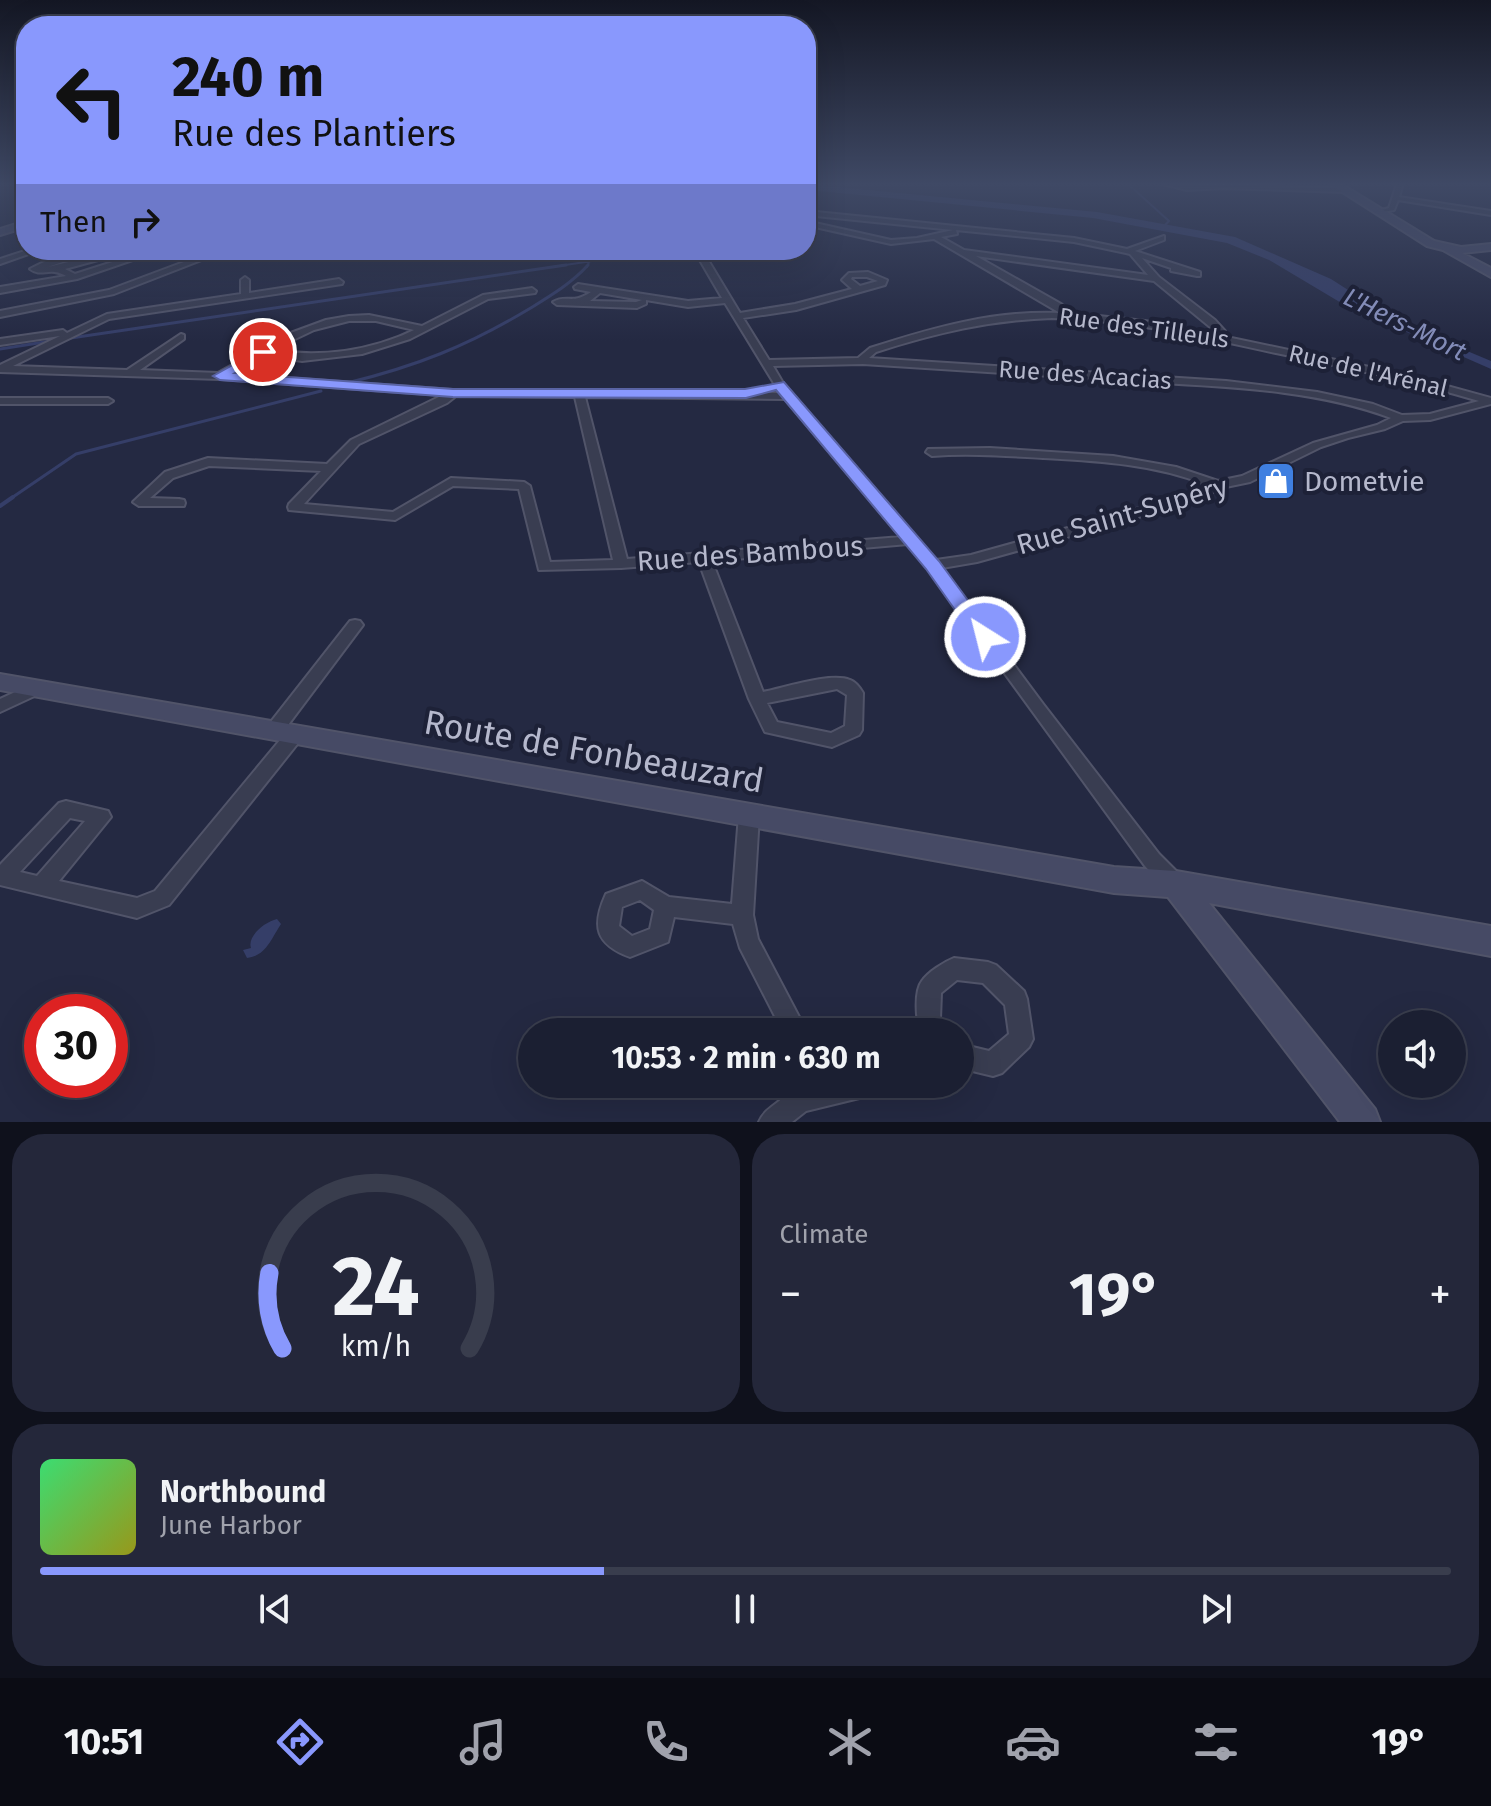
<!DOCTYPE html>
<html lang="en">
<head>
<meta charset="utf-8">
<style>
	body { margin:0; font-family:"Fira Sans",sans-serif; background:#24273a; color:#f1f3f6; height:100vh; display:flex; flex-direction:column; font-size:30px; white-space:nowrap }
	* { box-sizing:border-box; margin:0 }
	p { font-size:26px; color:#a0a2ac }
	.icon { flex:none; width:44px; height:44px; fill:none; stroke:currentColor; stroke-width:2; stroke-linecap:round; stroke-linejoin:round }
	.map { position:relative; height:1122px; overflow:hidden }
	.side { display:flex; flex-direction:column; gap:12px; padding:12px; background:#0f111c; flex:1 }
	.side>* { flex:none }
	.hud { position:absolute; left:16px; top:16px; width:800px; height:244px; border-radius:32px; box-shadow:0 8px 32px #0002,0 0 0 2px #393d4d; background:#8998fd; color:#111; overflow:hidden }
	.buttons { position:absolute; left:1378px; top:1010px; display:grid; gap:16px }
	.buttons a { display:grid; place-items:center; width:88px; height:88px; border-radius:50%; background:#1b1f32; box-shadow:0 8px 32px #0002,0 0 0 2px #393d4d; font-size:40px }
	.speed { position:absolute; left:24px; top:994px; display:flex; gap:16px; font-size:40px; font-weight:700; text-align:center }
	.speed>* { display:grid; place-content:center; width:104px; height:104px; border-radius:50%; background:#1b1f32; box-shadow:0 8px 32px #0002,0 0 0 2px #393d4d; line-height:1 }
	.speed .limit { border:12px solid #d22; background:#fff; color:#111 }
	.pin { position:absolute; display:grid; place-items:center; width:68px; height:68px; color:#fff; margin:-34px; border:4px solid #fff; border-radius:50%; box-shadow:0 2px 8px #0007 }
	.me { position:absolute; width:88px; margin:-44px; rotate:324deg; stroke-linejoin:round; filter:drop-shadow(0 0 6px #0008) }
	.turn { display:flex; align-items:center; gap:28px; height:168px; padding:0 24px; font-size:36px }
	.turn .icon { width:104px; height:104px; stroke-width:2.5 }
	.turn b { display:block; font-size:56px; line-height:68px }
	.then { display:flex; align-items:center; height:76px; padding:0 24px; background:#0003; gap:16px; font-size:30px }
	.big { font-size:60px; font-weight:700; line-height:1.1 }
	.side .widget { flex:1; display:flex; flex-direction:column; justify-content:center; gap:12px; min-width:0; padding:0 28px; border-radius:32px; background:#24273a }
	.side .dial { align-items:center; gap:0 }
	.dial svg { height:208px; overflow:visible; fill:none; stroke:#393d4d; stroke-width:7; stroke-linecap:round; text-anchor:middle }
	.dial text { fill:#f1f3f6; stroke:none }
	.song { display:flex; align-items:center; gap:24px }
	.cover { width:96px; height:96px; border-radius:12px; background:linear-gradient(135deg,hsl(140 70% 55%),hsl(60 70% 35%)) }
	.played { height:8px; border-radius:4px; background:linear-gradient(90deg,#8998fd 40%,#393d4d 40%) }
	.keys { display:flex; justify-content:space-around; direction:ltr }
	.heat { display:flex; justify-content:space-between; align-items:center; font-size:44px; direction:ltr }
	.side .tiles { flex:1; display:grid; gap:12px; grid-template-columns:1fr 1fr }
	.widget:last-child { grid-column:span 2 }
	.trip { position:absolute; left:518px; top:1018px; width:456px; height:80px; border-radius:40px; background:#1b1f32; box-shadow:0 8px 32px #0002,0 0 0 2px #393d4d; font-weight:700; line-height:80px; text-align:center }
	.dock { display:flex; height:128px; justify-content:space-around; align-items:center; background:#0b0c14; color:#a0a2ac }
	.dock .icon { width:56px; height:56px }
	.dock .active { color:#8998fd }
	.dock b { font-size:36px; color:#f1f3f6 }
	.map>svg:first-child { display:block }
	.water { fill:#353e68 }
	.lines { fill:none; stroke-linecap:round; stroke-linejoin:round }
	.stream-far2 { stroke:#353e68; stroke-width:2 }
	.stream-far1 { stroke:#353e68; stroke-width:3 }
	.stream { stroke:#353e68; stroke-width:4 }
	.street-casing { stroke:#515469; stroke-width:4 }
	.secondary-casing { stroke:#515469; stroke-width:4 }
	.street { fill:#393d51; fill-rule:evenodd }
	.secondary { fill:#464a65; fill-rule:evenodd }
	.route { fill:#8998fd; stroke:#5963a4; stroke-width:2 }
	.labels { text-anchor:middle; stroke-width:8; stroke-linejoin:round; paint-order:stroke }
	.far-street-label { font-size:24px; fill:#b5b8cc; stroke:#1d2137 }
	.far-water-label { font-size:26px; font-style:italic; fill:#838cb8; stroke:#1d2137 }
	.poi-label { font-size:28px; fill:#b5b8cc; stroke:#1d2137; text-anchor:start }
	.street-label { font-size:28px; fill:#b5b8cc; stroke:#1d2137 }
	.near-street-label { font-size:34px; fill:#b5b8cc; stroke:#1d2137 }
</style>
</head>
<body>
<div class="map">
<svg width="1491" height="1122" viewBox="0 0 1491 1122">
	<rect width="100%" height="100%" fill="#242942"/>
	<path class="water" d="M 806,184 L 1097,212 L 1235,237 L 1331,279 L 1398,322 L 1491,361 L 1491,369 L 1343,304 L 1269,260 L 1227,243 L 1093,218 L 819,191 L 806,189 Z
		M 277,919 L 281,924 C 271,939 266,956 247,958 L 243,950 L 251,948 C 247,937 264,922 277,919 Z"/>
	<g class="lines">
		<path class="stream-far2" d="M 1128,184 L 1169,221 L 1165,225
			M 552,267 L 592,261
			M 587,267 L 594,250"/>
		<path class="stream-far1" d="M 64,339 L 566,265
			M 0,349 L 51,341
			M 347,383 C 417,366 467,346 529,309 C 550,296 572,283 588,265
			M 10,499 L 76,454 L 321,391"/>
		<path class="stream" d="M 0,506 L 13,497"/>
		<g class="street-casing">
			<path id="street" d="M 1163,184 L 1345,188 L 1348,190 L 1345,192 L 1223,188 L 1187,190 Z
				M 1397,184 L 1403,184 L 1399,197 L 1491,211 L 1491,215 L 1398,200 L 1394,210 L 1378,213 L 1378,211 L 1389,208 Z
				M 806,211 L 1074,238 L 1127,249 L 1164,236 L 1164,240 L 1135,251 L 1200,272 L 1200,276 L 1197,276 L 1171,271 L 1171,268 L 1142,258 L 1159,277 L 1215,320 L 1225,331 L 1222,336 L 1407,375 L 1491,398 L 1491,404 L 1430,420 L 1403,421 L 1385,429 L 1348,438 L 1321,447 L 1250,482 L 1221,488 L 1196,501 L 977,562 L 942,568 L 1043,704 L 1159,854 L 1182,877 L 1185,884 L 1182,891 L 1175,893 L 1168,891 L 1145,866 L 928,568 L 908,544 L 712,561 L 763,692 C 784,688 831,672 850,680 C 856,682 860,688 863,693 L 862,730 L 859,735 L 832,747 L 765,732 L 749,699 L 699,562 L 621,568 L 539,570 L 519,489 L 453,486 L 395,520 L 289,510 L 288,507 L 289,504 L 321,471 L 209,466 L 173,478 L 150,498 L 179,499 L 184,500 L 185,503 L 184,506 L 139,506 L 133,502 L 165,472 L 208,458 L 327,464 L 351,440 L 443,395 L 220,379 L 0,372 L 0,365 L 60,336 L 0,345 L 0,339 L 63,330 L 67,333 L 107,314 L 241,294 L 241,280 L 245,277 L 249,280 L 249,293 L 339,279 L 343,282 L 342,284 L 109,319 L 13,366 L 127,370 L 181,334 L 184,335 L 184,339 L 140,370 L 218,373 L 288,334 L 326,320 L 349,316 L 369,315 L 422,326 L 483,295 L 532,288 L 536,291 L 535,293 L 488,299 L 410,339 L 362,354 L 302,361 L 264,355 L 231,374 L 453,390 L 780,393 L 725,303 L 688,307 L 646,300 L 646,304 L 637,308 L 557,305 L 553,302 C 567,294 572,305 591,292 L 575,289 L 574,287 L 578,284 L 688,301 L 722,298 L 694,250 L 702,250 L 740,313 L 795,304 L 852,289 L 842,280 L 849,273 L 868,272 L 887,280 L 885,285 L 796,310 L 743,318 L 769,360 L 858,358 L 870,348 C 932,328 994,310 1060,313 L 934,239 L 891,244 L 806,225 L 806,221 L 891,240 L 917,238 L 953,230 L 806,215 ZM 956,230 L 1074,242 L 1126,253 L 1130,254 L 1148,275 L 964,250 L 941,237 L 957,234 ZM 976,256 L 1154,281 L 1215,331 L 1214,334 L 1145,321 L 1071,313 L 1061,304 ZM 852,277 L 867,277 L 878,281 L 860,286 L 851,279 ZM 600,293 L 642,300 L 636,302 L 590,301 ZM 1052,318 C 1128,320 1202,337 1276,353 C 1344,367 1412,381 1479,401 L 1430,414 L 1402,415 L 1373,404 L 1317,392 L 1226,381 L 869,358 L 876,352 C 935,333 990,320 1052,318 ZM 349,321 L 376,321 L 414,330 C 371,351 320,358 272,350 L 314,330 ZM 863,364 C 957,370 1050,376 1144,382 C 1226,387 1314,389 1391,418 L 1377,425 L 1313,443 L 1242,476 L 1218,481 L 1176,467 L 1113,456 L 990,448 L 928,449 L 926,452 L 932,456 C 969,453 1006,456 1043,458 C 1098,461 1155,464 1207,485 L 1186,495 L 971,555 L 936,560 L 783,383 L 773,366 ZM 456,396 L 575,397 L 613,560 L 550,562 L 530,486 L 524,482 L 451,478 L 393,512 L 304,504 L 359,444 L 447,403 ZM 585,397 L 785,399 L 901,537 L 627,559 ZM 837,689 L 847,695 L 845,726 L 831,733 L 777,722 L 767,703 Z
				M 28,250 L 40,250 L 0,264 L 0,259 Z
				M 150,250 L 162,250 L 77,279 L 0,293 L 0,287 L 66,276 C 49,266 42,278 30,269 C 48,259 83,246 103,253 L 98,260 L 65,269 L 75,274 ZM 80,256 L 93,256 L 48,267 Z
				M 216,250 L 227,250 L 114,294 L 0,317 L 0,311 L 109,290 Z
				M 0,398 L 108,398 L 113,401 L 108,404 L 0,404 Z
				M 355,620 L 360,621 L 363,625 L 282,733 L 276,735 L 270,733 L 267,728 L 270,723 L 350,621 Z
				M 37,682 L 43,684 L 45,688 L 43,692 L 0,712 L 0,699 Z
				M 296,726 L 302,728 L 305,733 L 302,738 L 169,905 L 137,918 L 0,885 L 0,865 L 59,803 L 66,801 L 108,811 L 111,817 L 59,881 L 137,898 L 155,891 L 290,728 ZM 70,818 L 85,821 L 37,876 L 20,872 Z
				M 749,807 L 756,809 L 759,815 L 753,915 L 758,939 L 807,1032 L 783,1032 L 740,948 L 733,924 L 674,917 L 668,942 L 630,957 C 596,944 591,927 606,894 L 642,881 L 669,897 L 732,904 L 739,815 L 742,809 ZM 640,900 L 654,910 L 650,929 L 632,936 L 619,926 L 622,907 Z
				M 954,958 L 988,962 L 996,965 L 1024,991 L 1027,999 L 1033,1039 L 1029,1047 L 1002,1073 L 993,1076 L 960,1068 L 960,1044 L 989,1051 L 1009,1034 L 1005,1005 L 983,983 L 957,980 L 941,993 L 940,1019 L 947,1032 L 921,1032 C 916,1022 914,991 922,981 C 928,972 944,962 954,958 Z
				M 794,1084 L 883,1084 L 880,1093 L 806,1111 L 792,1122 L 759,1122 C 766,1105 787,1101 794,1084 Z"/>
		</g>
		<g class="secondary-casing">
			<path id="secondary" d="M 1330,184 L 1341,184 L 1434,241 L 1461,247 L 1491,244 L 1491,250 L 1462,253 L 1491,268 L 1491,277 L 1443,250 L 1427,246 Z
				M 26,221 L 26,227 L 0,235 L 0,229 Z
				M 0,674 L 1114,867 L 1176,871 L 1491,926 L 1491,956 L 1209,903 L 1375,1109 L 1380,1122 L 1340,1122 L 1168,897 L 1114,893 L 0,690 Z"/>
		</g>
		<use href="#street" class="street"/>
		<use href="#secondary" class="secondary"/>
	</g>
	<linearGradient id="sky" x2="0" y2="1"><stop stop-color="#141724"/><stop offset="0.54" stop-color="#3f4965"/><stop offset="1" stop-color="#3f4965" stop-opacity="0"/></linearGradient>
	<rect width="1491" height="341" fill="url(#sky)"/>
	<path class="route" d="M 263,348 L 268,349 L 268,355 L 235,373 L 453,389 L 745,389 L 784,382 L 939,561 L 995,637 L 992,641 L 977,641 L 926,569 L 776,390 L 746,398 L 453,397 L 220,380 L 213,376 Z"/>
	<defs>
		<g id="shop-square" transform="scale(2)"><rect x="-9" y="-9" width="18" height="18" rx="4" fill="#3f7fe0" stroke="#1d2137"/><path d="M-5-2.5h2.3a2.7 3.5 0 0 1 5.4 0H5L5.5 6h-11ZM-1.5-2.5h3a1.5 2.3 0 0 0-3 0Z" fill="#fff"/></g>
	</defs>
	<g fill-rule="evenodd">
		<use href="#shop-square" x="1276" y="481"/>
	</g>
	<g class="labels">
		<g class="far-street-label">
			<text transform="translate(1144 328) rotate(8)" y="8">Rue des Tilleuls</text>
			<text transform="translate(1368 371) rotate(13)" y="8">Rue de l'Arénal</text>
			<text transform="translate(1085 375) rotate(4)" y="8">Rue des Acacias</text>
		</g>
		<g class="far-water-label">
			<text transform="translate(1405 324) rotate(26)" y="9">L'Hers-Mort</text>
		</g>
		<g class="poi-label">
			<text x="1304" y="491">Dometvie</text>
		</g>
		<g class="street-label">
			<text transform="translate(1122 515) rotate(-16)" y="10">Rue Saint-Supéry</text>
			<text transform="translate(750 553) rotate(-4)" y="10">Rue des Bambous</text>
		</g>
		<g class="near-street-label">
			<text transform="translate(594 751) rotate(10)" y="12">Route de Fonbeauzard</text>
		</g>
	</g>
</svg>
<div class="buttons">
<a><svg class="icon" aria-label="sound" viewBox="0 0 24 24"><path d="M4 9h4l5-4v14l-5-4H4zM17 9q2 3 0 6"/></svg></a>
</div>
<div class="speed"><div class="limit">30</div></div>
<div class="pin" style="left:263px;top:352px;background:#d93025"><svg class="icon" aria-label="arrive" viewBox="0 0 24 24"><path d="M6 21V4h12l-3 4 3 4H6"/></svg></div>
<svg class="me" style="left:985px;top:637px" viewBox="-20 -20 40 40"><circle r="17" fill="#8998fd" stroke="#fff" stroke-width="3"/><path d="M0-11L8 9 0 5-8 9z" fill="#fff"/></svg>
<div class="trip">10:53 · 2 min · 630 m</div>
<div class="hud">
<div class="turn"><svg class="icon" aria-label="left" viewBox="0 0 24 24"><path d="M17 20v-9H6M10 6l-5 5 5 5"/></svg><div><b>240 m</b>Rue des Plantiers</div></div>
<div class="then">Then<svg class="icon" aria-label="right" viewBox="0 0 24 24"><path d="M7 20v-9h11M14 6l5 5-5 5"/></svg></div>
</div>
</div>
<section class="side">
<div class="tiles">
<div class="widget dial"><svg viewBox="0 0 100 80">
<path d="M14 69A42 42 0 1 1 86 69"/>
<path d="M14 69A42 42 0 0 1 9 40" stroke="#8998fd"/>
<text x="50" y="56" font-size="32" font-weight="700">24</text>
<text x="50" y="72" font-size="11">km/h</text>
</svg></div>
<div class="widget"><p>Climate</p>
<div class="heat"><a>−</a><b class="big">19°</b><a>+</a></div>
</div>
<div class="widget">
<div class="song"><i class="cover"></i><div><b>Northbound</b><p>June Harbor</p></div></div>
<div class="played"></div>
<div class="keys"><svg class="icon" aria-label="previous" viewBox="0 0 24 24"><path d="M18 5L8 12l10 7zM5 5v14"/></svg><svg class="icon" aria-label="pause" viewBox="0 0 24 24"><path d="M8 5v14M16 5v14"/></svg><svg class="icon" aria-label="next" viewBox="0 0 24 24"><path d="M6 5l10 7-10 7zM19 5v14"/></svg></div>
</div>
</div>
</section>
<nav class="dock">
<b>10:51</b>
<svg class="icon active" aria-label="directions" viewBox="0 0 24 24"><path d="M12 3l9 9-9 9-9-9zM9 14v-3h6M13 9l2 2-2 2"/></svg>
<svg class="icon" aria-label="music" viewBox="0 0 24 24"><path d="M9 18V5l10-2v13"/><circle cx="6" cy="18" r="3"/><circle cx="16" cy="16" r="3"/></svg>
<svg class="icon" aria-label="phone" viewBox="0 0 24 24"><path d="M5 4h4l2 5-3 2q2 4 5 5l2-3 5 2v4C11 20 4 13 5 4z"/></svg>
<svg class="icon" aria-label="climate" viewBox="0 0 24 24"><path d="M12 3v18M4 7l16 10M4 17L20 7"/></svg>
<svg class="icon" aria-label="car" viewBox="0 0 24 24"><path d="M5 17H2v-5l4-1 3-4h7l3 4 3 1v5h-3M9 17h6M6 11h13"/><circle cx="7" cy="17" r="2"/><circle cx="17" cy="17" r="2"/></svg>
<svg class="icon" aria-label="filters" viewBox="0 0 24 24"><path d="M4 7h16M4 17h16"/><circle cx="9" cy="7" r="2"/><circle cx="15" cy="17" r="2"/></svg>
<b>19°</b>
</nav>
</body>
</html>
